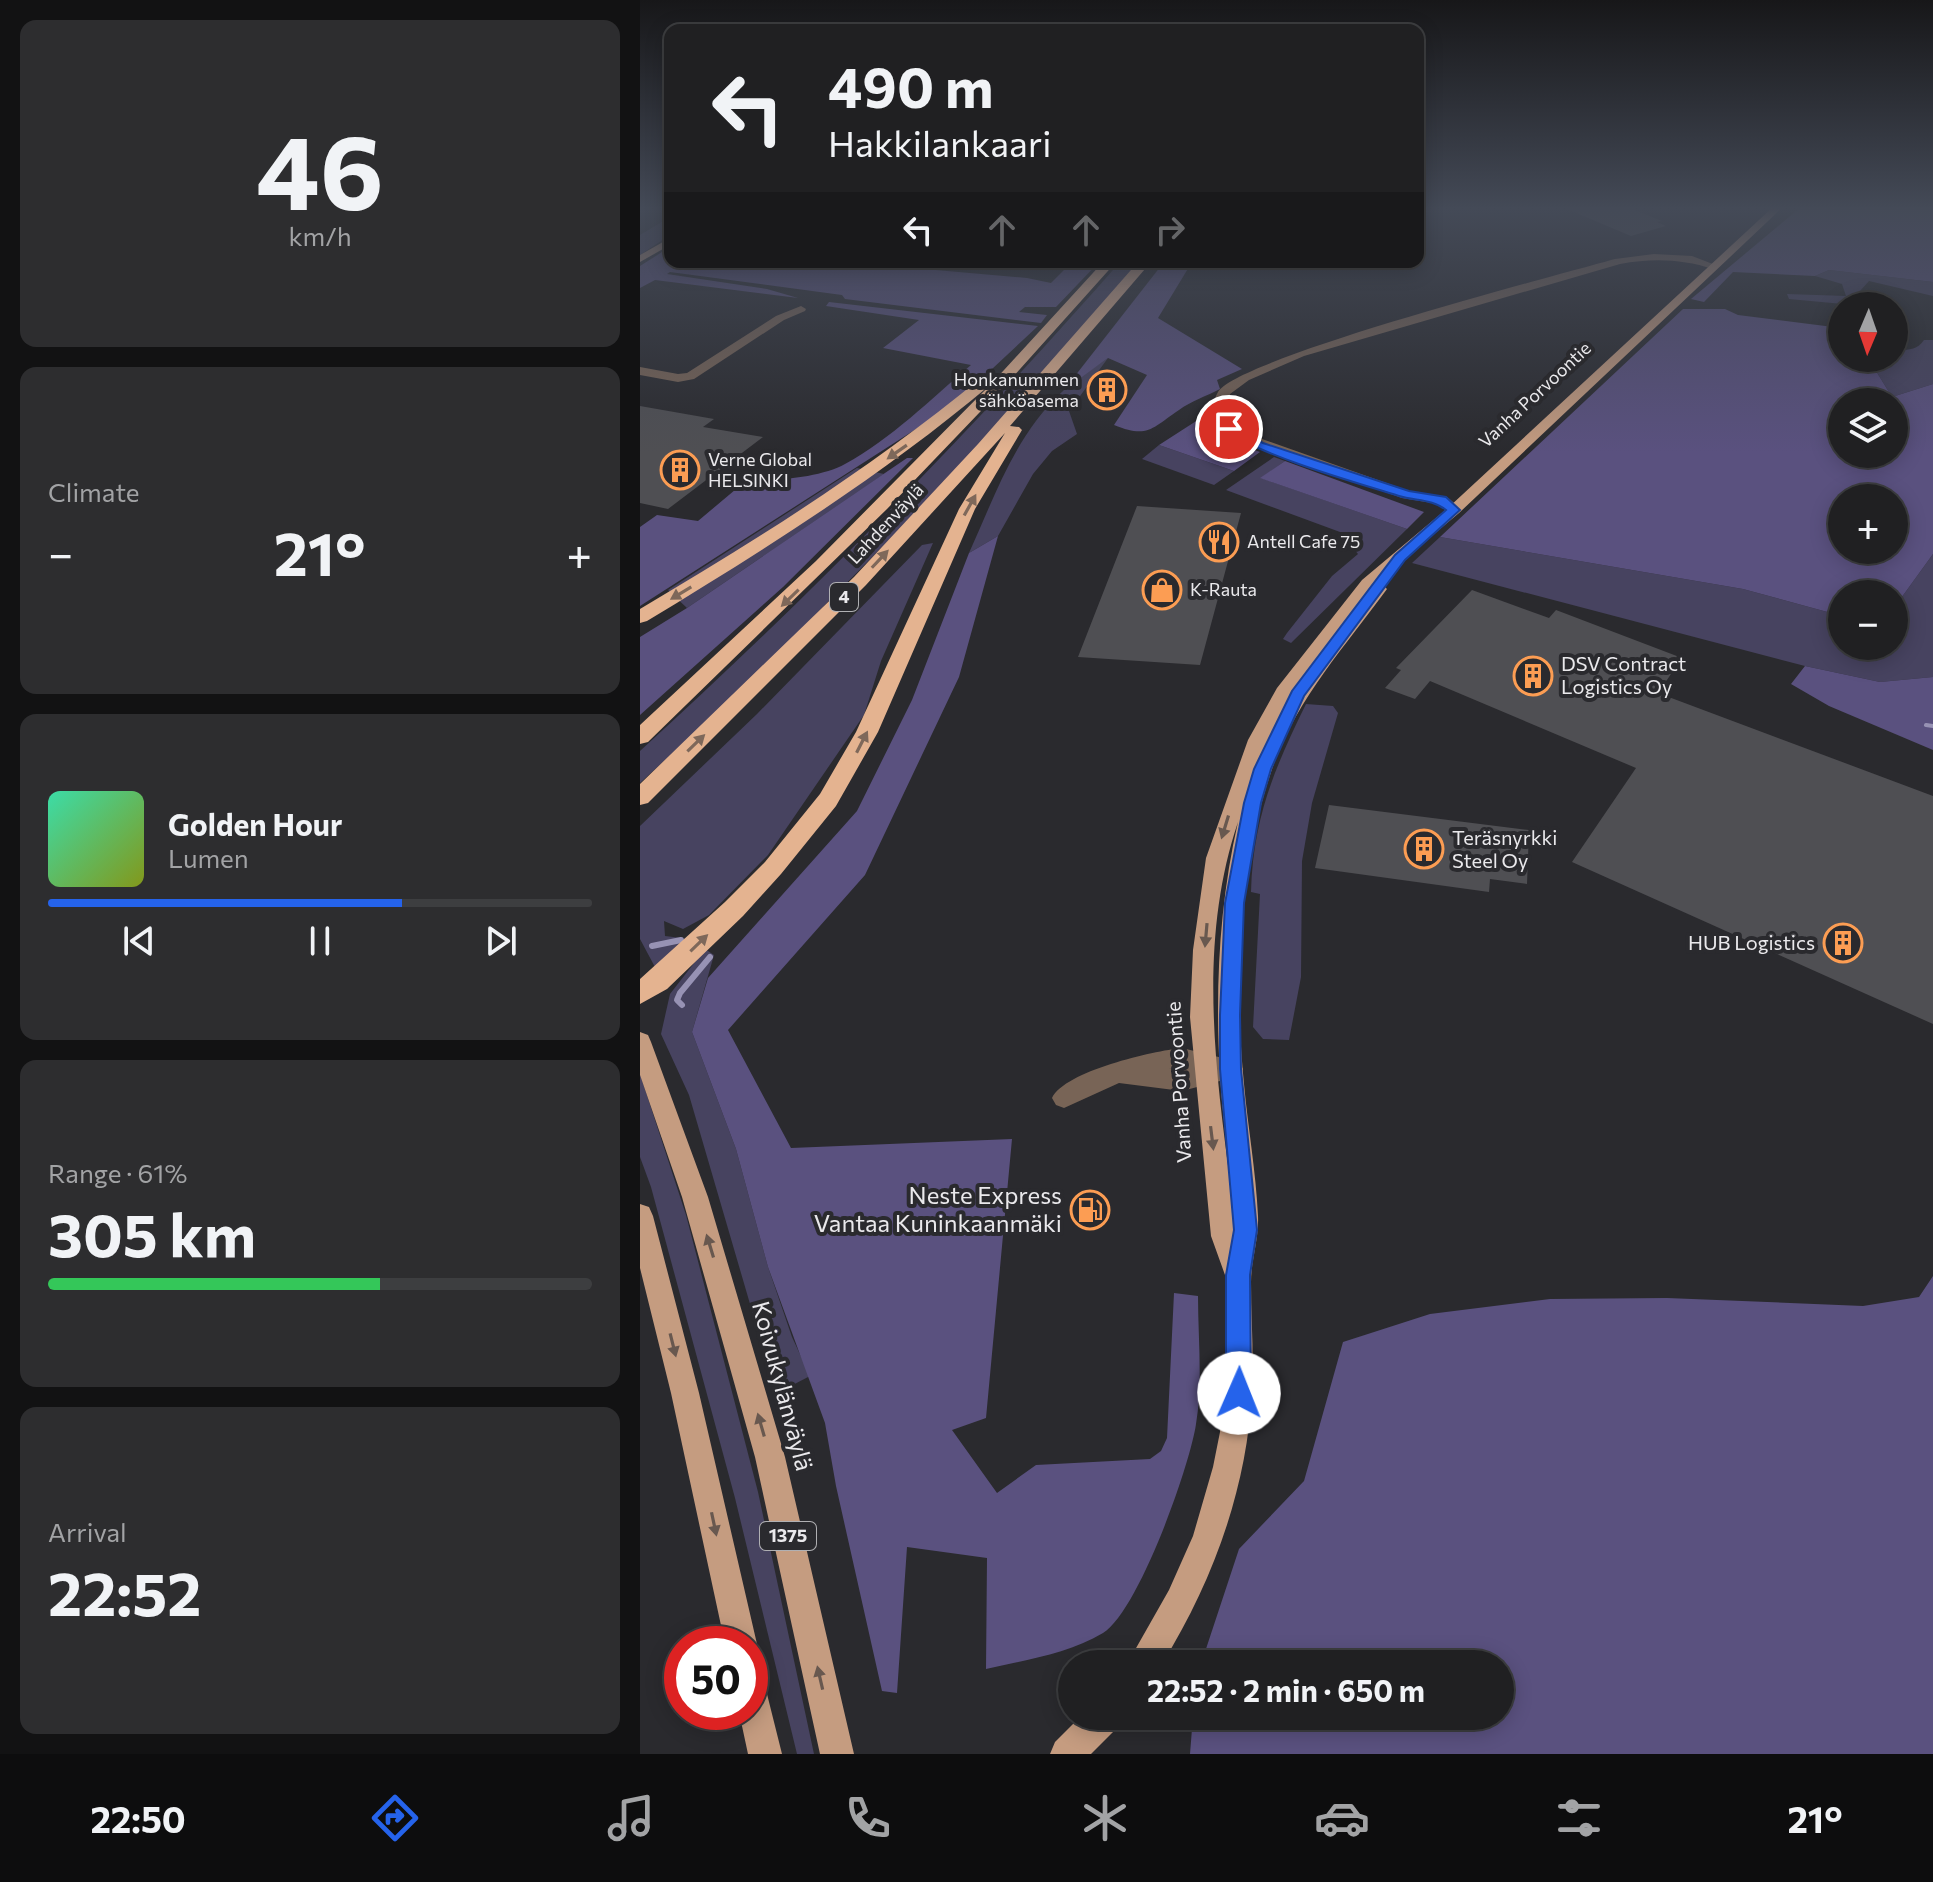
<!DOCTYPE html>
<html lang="en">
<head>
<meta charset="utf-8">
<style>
	body { margin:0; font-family:Commissioner,sans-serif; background:#2d2d2f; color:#f1f3f6; height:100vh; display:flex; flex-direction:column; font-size:30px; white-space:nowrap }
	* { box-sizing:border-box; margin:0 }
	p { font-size:26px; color:#a2a3a5 }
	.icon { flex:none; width:44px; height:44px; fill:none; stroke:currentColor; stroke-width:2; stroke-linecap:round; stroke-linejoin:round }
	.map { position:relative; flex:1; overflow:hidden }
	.panel { display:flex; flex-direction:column; gap:20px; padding:20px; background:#121213; width:640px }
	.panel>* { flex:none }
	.guide { position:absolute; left:24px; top:24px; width:760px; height:244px; border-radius:16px; box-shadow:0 4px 20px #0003,0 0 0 2px #3d3e40; background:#202022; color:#f1f3f6; overflow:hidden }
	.needle { width:52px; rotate:182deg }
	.buttons { position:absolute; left:1188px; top:292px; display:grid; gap:16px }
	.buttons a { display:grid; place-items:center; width:80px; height:80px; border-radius:50%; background:#202022; box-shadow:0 4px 20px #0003,0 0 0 2px #3d3e40; font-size:40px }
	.speed { position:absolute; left:24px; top:1626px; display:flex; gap:16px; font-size:40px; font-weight:700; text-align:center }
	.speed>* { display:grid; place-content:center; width:104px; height:104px; border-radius:50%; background:#202022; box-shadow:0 4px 20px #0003,0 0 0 2px #3d3e40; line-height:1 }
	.speed .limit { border:12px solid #d22; background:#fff; color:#111 }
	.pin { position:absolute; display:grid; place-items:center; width:68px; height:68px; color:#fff; margin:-34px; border:4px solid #fff; border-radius:50%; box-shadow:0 2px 8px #0007 }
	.me { position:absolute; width:88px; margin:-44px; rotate:1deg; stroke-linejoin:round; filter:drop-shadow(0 0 6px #0008) }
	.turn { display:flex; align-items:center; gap:28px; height:168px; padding:0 32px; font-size:36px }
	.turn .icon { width:104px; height:104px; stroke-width:2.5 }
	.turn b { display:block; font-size:56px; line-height:68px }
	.lanes { display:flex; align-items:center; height:76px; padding:0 32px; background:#0003; justify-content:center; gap:40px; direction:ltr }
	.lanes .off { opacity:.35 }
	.big { font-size:60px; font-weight:700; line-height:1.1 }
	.panel .card { flex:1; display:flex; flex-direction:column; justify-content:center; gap:12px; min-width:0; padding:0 28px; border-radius:16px; background:#2d2d2f }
	.panel .dial { align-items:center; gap:0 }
	.dial b { font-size:104px; line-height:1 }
	.song { display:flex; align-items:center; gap:24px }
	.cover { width:96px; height:96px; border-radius:12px; background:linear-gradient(135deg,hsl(160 70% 55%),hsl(70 70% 35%)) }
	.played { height:8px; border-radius:4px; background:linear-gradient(90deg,#2563eb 65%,#3d3e40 65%) }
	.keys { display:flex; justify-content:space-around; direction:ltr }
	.heat { display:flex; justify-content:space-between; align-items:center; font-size:44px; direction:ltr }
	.charge { height:12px; border-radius:6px; background:linear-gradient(90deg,#34c759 61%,#3d3e40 0) }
	.trip { position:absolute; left:418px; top:1650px; width:456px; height:80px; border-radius:40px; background:#202022; box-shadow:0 4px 20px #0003,0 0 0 2px #3d3e40; font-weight:700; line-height:80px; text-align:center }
	.dock { display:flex; height:128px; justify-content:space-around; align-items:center; background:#0d0d0e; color:#a2a3a5 }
	.dock .icon { width:56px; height:56px }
	.dock .current { color:#2563eb }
	.dock b { font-size:36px; color:#f1f3f6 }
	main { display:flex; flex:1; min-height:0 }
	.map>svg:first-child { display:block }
	.green { fill:#474360 }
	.forest { fill:#5a517f; fill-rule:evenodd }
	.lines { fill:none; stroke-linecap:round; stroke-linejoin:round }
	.stream-far1 { stroke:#9792b4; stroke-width:4 }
	.stream { stroke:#9792b4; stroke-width:6 }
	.building { fill:#4f4f53 }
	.minor { fill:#786456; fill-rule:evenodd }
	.major { fill:#c59c80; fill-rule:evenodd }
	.highway { fill:#e4b390; fill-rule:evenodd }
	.oneway { fill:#7e685a }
	.oneway2 { fill:#68584f }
	.route { fill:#2563eb; stroke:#184099; stroke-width:2 }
	.labels { text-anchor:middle; stroke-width:8; stroke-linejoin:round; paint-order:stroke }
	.far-poi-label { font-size:18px; fill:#eae9ec; stroke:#2a2a2e; text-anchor:start }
	.far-street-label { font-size:18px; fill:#eae9ec; stroke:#2a2a2e }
	.shield { fill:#2a2a2e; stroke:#b0b0b3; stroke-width:2 }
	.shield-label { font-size:18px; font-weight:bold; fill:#eae9ec }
	.poi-label { font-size:20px; fill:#eae9ec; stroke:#2a2a2e; text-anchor:start }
	.street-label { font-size:20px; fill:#eae9ec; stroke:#2a2a2e }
	.near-poi-label { font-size:24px; fill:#eae9ec; stroke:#2a2a2e; text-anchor:end }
	.near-street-label { font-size:24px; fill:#eae9ec; stroke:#2a2a2e }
</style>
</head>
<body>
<main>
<section class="panel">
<div class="card dial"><b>46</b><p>km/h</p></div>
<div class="card"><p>Climate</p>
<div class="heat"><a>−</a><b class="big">21°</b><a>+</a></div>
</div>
<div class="card">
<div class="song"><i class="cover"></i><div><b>Golden Hour</b><p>Lumen</p></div></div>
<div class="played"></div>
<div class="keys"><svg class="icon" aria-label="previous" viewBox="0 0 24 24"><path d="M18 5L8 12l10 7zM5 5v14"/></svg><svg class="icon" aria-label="pause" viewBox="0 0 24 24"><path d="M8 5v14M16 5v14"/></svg><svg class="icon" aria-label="next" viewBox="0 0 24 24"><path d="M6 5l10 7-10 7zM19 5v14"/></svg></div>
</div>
<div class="card"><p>Range · 61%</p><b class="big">305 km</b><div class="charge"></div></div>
<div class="card"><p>Arrival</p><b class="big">22:52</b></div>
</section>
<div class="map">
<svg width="1293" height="1754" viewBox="0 0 1293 1754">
	<rect width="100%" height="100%" fill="#2a2a2e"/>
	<path class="green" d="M 30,217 L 30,235 L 0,255 L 0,235 Z
		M 480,262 L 499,262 L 342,442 L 252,537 L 101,690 L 0,783 L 0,751 C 169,597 329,434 480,262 Z
		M 1189,270 L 1293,282 L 1293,296 L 1229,281 L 1211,301 L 1203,304 L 1149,299 L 1147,294 L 1206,296 L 1202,284 L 1175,276 Z
		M 1284,340 L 1293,340 L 1293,384 L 1252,397 L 1228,358 L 1254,358 L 1254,350 C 1266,350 1277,351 1284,340 Z
		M 468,358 L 429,411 L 437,434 L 412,451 L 393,474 L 358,536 L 329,553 C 355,496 375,435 423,391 C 436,378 453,369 468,358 Z
		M 519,445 L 594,471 L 574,485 L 502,459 Z
		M 634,457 L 645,461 L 621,478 L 767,529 L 651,643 L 643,639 L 647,633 L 692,576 L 718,554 L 700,532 L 586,490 Z
		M 217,468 L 244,474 L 47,608 L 28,590 Z
		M 800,537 L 1103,589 L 1202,616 L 1202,646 L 1254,646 L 1254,603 L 1259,601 L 1293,554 L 1293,677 L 1240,682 L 1165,666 L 772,563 Z
		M 293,543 L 241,661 L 224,715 L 128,855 L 69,915 L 43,929 L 24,921 L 25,936 L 50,939 L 16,969 L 0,939 L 0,826 L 117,714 L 282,545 Z
		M 666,704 L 693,706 L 698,713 L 672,803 L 662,861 L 661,977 L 649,1040 L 623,1039 L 613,1027 L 620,894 L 611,892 C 613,819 634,769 666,704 Z
		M 65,949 L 74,955 L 52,1032 L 96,1149 L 128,1267 L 152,1337 L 170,1376 L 145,1389 L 115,1321 L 49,1095 L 21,1034 L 30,994 Z
		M 0,1074 L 46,1215 L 118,1492 L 174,1754 L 157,1754 L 95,1498 L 11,1187 L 0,1157 Z"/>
	<path class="forest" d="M 1161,207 L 1293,207 L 1293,282 L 1189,270 L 1175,276 L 1093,272 L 1064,302 L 1051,299 Z
		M 30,247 L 30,262 L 160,262 L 202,267 L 210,262 L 279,262 L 273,268 L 387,278 L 411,283 L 432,262 L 459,262 L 416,307 L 385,307 L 379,312 L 407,315 L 401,323 L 205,299 L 202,295 L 30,272 L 27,274 L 127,289 L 158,298 L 15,280 L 0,288 L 0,266 Z
		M 524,262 L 552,262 L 518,318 L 602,369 L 577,380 L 580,389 C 567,396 551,401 539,410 C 512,428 508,439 474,425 L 507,375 L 468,358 L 424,390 Z
		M 189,302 L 398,326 L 337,383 L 290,420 L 0,606 L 0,527 L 17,515 L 58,521 L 108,479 C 134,482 182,477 205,464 C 251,439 291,399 331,365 L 243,348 L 279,320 L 186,306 Z
		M 1043,309 L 1085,309 L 1098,315 L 1201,328 L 1202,358 L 1228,358 L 1252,397 L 1293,384 L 1293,554 L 1259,601 L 1254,603 L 1254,594 L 1202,594 L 1202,616 L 1103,589 L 800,537 ZM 1202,402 L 1254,402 L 1254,454 L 1202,454 ZM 1202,498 L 1254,498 L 1254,550 L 1202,550 Z
		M 564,416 L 576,436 L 620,452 L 594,471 L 519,445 Z
		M 267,458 L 273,458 L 143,587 L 0,715 L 0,637 L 47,608 Z
		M 645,461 L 784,512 L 767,529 L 620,478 Z
		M 358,536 L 319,677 L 225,875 L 88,1030 L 151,1148 L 372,1139 L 346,1418 L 312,1430 L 357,1493 L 396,1465 L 510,1459 L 521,1451 L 527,1438 L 534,1293 L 558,1296 C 558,1338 563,1383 556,1424 C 550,1466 498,1612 463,1633 C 428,1654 385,1660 346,1669 L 347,1558 L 267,1547 L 257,1693 L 242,1691 L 196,1486 L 185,1423 L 128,1267 L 96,1149 L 52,1032 L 68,978 L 217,811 L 272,700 L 329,553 Z
		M 1165,666 L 1240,682 L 1293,677 L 1293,750 L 1189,706 L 1151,684 Z
		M 1293,1276 L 1293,1754 L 550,1754 L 553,1716 L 860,1716 L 860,1664 L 561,1664 L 599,1549 L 664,1481 L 703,1342 L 790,1314 L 910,1299 L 1027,1298 L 1223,1306 L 1279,1297 Z"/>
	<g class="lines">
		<path class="stream-far1" d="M 1286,725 L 1293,726"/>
		<path class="stream" d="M 12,946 L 41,940
			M 42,1005 L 37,1000 L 40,993 L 70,957"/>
	</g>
	<path class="building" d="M 922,207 L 987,207 L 1022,221 L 1017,222 L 1026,226 L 991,236 Z
		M 468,381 L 485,384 L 466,400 L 449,397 Z
		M 0,406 L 74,419 L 63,427 L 123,437 L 28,509 L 0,503 Z
		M 497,506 L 601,513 L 560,665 L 438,657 Z
		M 832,590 L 909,618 L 916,610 L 1042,658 L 1018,693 L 1293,796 L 1293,1024 L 932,862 L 996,768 L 790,681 L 775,699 L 745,688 L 761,670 L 756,668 Z
		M 689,805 L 889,830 L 887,884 L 850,879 L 849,892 L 675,868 Z"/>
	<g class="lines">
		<path class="minor" d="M 1014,254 L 1052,256 L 1078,266 L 1073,269 C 1042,259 1013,258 980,264 L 664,356 L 609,380 L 590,394 L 589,417 L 605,433 L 769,491 L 807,497 L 819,507 L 819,513 L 809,513 L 798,504 L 762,498 L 595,439 C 581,428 567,411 578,392 C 598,358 918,275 975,259 Z
			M 161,306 L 166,309 L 165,311 L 144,320 L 54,379 L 38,382 L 0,375 L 0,367 L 38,374 L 47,373 L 136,316 Z
			M 542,1048 L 599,1062 L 603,1069 L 599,1076 L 542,1091 L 479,1083 L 424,1108 L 416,1105 L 412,1098 C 425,1071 513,1051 542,1048 ZM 542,1068 L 549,1069 L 529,1069 Z"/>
		<path class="major" d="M 1133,207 L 1143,207 L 819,513 L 732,586 L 707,619 L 734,586 L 744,586 L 747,589 C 704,648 654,702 631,772 C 598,870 594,982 604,1084 C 608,1128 616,1172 618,1216 C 619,1239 611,1260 611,1282 C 611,1319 614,1355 612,1391 C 607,1489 573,1581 522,1664 L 487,1664 L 529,1590 L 553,1536 L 573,1467 L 580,1432 L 585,1366 L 585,1275 L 571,1236 L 550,1017 L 553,950 L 566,858 L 608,740 L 637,688 L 722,580 L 809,507 ZM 598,822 C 579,904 575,991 580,1075 C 582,1110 587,1145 590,1180 C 574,1061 559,938 598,822 Z
			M 30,238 L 30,245 L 0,262 L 0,255 Z
			M 0,1032 L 8,1035 L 11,1042 L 68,1197 L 145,1457 L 214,1754 L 180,1754 L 115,1457 L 42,1197 L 0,1075 Z
			M 0,1204 L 9,1207 L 13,1216 L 59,1393 L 117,1644 L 110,1656 L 110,1644 L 85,1644 L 31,1393 L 0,1268 Z
			M 110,1669 L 122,1674 L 142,1754 L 108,1754 L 99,1712 L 110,1712 Z
			M 441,1716 L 482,1716 L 477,1728 L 451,1754 L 410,1754 L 415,1742 Z"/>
		<path class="highway" d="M 463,262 L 476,262 L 362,389 L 247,509 L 8,742 L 0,744 L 0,725 L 176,561 L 350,385 C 243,475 126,549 7,621 L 0,623 L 0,609 C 119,539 235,465 342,377 L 352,377 L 353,382 Z
			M 498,262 L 511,262 L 370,426 L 379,427 L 382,430 L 335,509 L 238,732 L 196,806 L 141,874 L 103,916 L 27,989 L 0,1004 L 0,979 L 85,902 L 125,862 L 180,794 L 216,732 L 319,509 L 365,433 L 226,585 L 8,803 L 0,805 L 0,784 L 214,577 L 338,444 Z"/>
	</g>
	<defs><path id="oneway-solid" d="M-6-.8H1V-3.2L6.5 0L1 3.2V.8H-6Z" transform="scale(2)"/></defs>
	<g class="oneway">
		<use href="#oneway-solid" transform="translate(257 452) rotate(145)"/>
		<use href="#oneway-solid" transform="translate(330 505) rotate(-61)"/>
		<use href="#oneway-solid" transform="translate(240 559) rotate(-47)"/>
		<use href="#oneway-solid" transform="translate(41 593) rotate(149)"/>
		<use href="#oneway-solid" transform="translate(150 598) rotate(136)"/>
		<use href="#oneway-solid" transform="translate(222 742) rotate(-63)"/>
		<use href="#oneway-solid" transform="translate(56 743) rotate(-44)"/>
		<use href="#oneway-solid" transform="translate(59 943) rotate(-44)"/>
	</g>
	<g class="oneway2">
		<use href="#oneway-solid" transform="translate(585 827) rotate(107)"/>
		<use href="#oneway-solid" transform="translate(566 935) rotate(95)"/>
		<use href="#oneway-solid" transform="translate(572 1138) rotate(83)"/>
		<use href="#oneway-solid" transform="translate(70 1246) rotate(-107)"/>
		<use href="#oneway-solid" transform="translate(33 1345) rotate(76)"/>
		<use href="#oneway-solid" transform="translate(121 1425) rotate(-106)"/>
		<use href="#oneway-solid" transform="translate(74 1524) rotate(78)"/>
		<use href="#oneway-solid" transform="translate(180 1678) rotate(-103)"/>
	</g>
	<linearGradient id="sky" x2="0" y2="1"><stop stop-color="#171719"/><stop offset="0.46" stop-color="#444a57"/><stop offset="1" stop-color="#444a57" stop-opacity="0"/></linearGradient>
	<rect width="1293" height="453" fill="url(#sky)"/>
	<path class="route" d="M 585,427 L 594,427 L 623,443 L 769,491 L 806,497 L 820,510 L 765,560 L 664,696 L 631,769 L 621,803 L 604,903 L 600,1015 L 601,1069 L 617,1230 L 610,1275 L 611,1393 L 608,1402 L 599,1406 L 589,1402 L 586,1393 L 586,1275 L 594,1230 L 580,1069 L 580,1015 L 585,903 L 604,803 L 614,769 L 652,691 L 755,555 L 806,510 C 793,499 775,501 759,496 C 701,478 639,461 585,432 Z"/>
	<defs>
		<g id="building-ring" transform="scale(2)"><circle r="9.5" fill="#2a2a2e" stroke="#fc9d53" stroke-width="1.5"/><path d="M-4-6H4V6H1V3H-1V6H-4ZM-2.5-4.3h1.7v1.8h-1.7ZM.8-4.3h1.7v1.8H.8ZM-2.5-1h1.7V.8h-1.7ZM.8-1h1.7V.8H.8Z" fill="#fc9d53"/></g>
		<g id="restaurant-ring" transform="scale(2)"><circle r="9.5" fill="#2a2a2e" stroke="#fc9d53" stroke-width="1.5"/><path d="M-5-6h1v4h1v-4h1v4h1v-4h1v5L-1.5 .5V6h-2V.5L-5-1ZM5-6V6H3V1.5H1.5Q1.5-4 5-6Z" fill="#fc9d53"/></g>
		<g id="shop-ring" transform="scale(2)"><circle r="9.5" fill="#2a2a2e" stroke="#fc9d53" stroke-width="1.5"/><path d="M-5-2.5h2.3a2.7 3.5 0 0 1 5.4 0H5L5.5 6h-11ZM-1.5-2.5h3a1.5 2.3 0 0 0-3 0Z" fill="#fc9d53"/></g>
		<g id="fuel-ring" transform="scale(2)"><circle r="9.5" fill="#2a2a2e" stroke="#fc9d53" stroke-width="1.5"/><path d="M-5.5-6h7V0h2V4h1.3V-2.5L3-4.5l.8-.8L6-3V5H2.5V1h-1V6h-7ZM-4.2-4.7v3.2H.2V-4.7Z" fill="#fc9d53"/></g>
	</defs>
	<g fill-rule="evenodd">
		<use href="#building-ring" x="467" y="390"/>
		<use href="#building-ring" x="40" y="470"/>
		<use href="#restaurant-ring" x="579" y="542"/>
		<use href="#shop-ring" x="522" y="590"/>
		<use href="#building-ring" x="893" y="676"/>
		<use href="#building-ring" x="784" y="849"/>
		<use href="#building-ring" x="1203" y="943"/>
		<use href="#fuel-ring" x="450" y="1210"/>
	</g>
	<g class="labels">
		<g class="far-poi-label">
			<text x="439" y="386" text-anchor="end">Honkanummen<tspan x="439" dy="21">sähköasema</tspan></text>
			<text x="68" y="466">Verne Global<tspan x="68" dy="21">HELSINKI</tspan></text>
			<text x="607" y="548">Antell Cafe 75</text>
			<text x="550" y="596">K-Rauta</text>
		</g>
		<g class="far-street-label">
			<text transform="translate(895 395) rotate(-43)" y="6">Vanha Porvoontie</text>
			<text transform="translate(246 524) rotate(-47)" y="6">Lahdenväylä</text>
		</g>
		<g class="shield">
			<rect x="190" y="583" width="28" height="28" rx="6"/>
			<rect x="120" y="1522" width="56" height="28" rx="6"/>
		</g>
		<g class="shield-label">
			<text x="204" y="603">4</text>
			<text x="148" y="1542">1375</text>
		</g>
		<g class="poi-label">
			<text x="921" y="671">DSV Contract<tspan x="921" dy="23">Logistics Oy</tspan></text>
			<text x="812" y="845">Teräsnyrkki<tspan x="812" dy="23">Steel Oy</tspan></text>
			<text x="1175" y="950" text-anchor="end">HUB Logistics</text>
		</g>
		<g class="street-label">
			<text transform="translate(539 1082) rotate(-94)" y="7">Vanha Porvoontie</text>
		</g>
		<g class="near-poi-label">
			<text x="422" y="1204">Neste Express<tspan x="422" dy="28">Vantaa Kuninkaanmäki</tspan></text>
		</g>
		<g class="near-street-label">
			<text transform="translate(142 1386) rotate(75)" y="8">Koivukylänväylä</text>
		</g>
	</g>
</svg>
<div class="buttons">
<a><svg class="needle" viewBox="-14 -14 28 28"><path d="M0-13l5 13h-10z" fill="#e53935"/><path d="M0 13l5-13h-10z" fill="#a2a3a5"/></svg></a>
<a><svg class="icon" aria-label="layers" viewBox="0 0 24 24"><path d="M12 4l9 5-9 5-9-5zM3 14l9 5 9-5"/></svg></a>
<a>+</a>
<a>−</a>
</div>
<div class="speed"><div class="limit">50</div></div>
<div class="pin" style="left:589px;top:429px;background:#d93025"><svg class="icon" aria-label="arrive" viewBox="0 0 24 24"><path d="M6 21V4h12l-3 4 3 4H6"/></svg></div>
<svg class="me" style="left:599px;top:1393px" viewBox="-20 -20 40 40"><circle r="19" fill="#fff"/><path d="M0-13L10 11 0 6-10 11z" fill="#2563eb"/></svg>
<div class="trip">22:52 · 2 min · 650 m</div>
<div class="guide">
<div class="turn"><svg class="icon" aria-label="left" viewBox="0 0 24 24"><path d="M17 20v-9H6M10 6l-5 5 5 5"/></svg><div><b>490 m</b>Hakkilankaari</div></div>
<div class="lanes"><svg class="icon" aria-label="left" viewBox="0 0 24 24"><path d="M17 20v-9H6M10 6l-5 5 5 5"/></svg><svg class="icon off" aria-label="ahead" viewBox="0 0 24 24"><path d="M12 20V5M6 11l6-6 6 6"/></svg><svg class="icon off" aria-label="ahead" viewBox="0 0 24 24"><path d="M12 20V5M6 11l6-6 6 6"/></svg><svg class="icon off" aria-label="right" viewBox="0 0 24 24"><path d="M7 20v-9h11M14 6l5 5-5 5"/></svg></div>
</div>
</div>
</main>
<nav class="dock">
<b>22:50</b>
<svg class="icon current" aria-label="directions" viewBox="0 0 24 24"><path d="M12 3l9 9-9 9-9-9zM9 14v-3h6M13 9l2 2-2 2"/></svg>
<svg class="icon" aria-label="music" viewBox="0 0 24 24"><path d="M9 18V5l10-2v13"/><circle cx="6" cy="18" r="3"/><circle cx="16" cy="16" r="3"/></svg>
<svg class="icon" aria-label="phone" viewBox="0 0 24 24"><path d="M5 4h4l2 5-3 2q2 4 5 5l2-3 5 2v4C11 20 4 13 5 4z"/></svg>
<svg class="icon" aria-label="climate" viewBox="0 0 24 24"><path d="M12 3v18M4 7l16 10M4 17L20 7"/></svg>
<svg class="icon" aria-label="car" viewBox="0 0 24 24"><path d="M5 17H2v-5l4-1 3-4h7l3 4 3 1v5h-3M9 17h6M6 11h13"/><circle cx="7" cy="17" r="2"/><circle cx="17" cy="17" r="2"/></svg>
<svg class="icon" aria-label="filters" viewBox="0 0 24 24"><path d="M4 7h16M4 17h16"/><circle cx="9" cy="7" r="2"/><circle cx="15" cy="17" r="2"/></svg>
<b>21°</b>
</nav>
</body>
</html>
